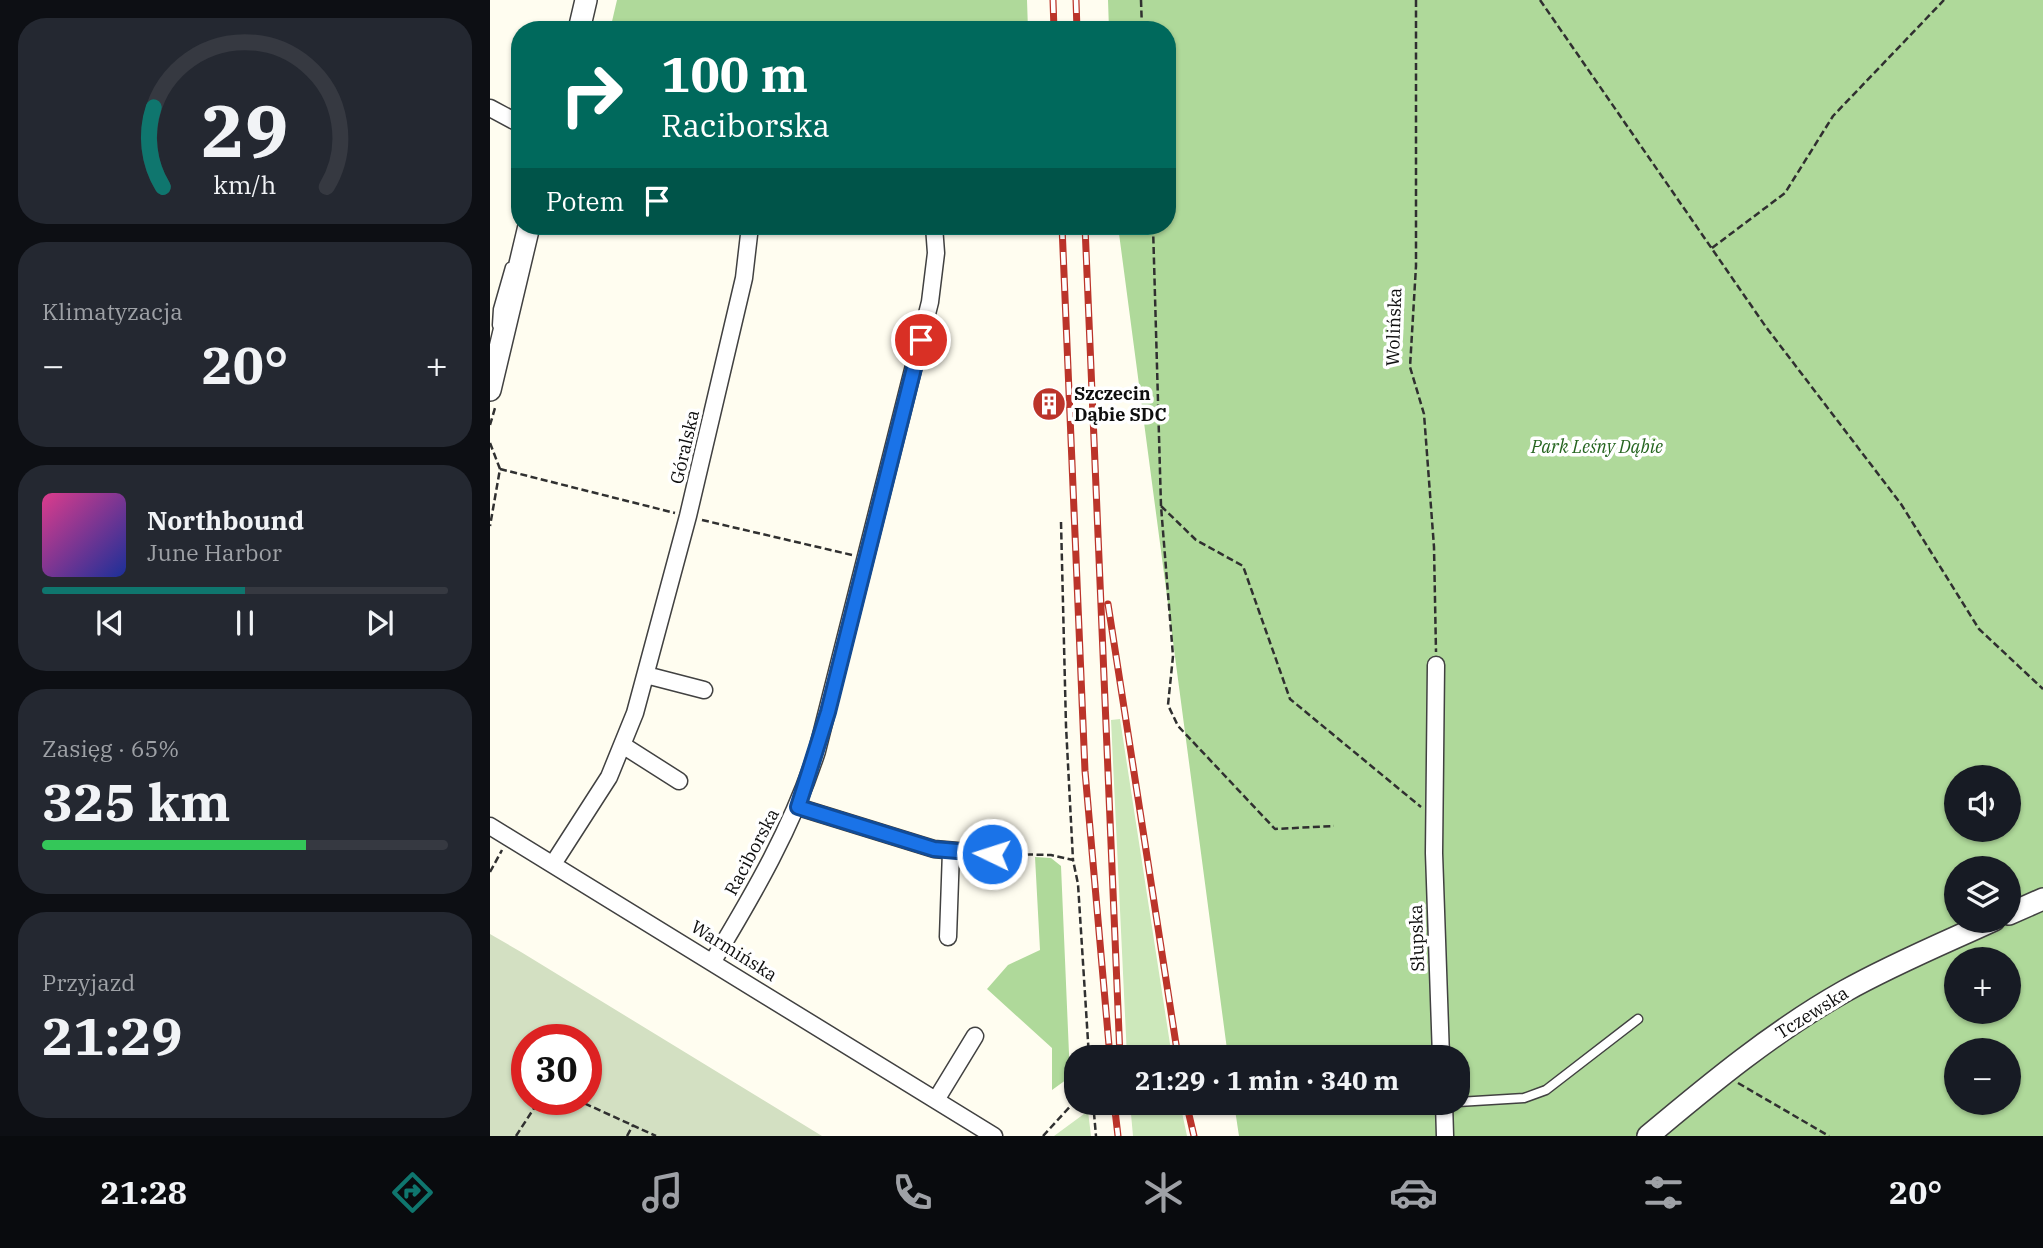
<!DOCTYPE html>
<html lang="pl">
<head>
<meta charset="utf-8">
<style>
	body { margin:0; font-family:"IBM Plex Serif",serif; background:#242831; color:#f1f3f6; height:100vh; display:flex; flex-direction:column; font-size:26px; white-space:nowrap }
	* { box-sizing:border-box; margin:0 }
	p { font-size:23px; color:#9ea1a6 }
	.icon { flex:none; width:38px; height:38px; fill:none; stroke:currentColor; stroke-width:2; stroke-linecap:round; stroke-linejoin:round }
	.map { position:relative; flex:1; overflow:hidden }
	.drawer { display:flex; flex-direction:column; gap:18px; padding:18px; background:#0d0f14; width:490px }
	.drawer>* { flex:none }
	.guide { position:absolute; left:21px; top:21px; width:665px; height:214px; border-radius:28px; box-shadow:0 2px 5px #0004; background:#00695c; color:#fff; overflow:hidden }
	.fabs { position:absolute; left:1454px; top:765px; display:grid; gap:14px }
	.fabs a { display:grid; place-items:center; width:77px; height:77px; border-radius:50%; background:#171b24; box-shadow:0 2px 5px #0004; font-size:35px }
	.speed { position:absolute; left:21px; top:1024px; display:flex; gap:14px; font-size:35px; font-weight:700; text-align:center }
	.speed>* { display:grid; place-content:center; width:91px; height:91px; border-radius:50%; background:#171b24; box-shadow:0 2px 5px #0004; line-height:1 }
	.speed .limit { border:10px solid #d22; background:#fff; color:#111 }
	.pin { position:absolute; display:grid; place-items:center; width:60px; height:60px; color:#fff; margin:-30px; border:4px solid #fff; border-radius:50%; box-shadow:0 2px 7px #0007 }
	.me { position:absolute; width:77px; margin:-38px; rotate:274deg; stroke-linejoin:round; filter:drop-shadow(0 0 5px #0008) }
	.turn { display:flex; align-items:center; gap:24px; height:147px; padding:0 35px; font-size:32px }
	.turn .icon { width:91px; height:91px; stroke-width:2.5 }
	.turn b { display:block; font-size:49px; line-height:60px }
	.then { display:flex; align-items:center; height:66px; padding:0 35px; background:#0003; gap:14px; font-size:26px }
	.big { font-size:52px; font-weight:700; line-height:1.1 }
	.drawer .tile { flex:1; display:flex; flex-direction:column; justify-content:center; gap:10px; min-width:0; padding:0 24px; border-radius:28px; background:#242831 }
	.drawer .dial { align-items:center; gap:0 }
	.dial svg { height:182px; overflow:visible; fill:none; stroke:#363941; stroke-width:7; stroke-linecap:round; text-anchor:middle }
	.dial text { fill:#f1f3f6; stroke:none }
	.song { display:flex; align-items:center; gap:21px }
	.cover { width:84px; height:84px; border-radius:10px; background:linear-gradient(135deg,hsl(330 70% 55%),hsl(230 70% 35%)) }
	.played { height:7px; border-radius:4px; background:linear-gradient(90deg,#0f766e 50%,#363941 50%) }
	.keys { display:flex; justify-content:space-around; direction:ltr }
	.heat { display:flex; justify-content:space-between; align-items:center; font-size:38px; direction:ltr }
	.charge { height:10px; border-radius:5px; background:linear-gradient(90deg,#34c759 65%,#363941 0) }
	.trip { position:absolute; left:574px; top:1045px; width:406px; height:70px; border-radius:28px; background:#171b24; box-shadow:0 2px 5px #0004; font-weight:700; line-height:70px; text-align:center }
	.tab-bar { display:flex; height:112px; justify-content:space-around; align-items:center; background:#090b0e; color:#9ea1a6 }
	.tab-bar .icon { width:49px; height:49px }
	.tab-bar .selected { color:#0f766e }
	.tab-bar b { font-size:32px; color:#f1f3f6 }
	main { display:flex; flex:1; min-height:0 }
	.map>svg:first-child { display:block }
	.green { fill:#cde8bb }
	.forest { fill:#afd99a; fill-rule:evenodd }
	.cemetery { fill:#d3e0c2; fill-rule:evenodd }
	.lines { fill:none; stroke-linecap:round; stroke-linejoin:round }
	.service-casing { stroke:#414141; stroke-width:11 }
	.minor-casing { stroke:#414141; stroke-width:19 }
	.tertiary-casing { stroke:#414141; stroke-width:24 }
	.path { stroke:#303030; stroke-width:2.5; stroke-dasharray:7 3.5; stroke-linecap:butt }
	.service { stroke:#fff; stroke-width:8 }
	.minor { stroke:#fff; stroke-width:16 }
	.tertiary { stroke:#fff; stroke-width:21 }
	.rail-casing { stroke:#bb342a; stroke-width:7 }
	.rail { stroke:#fff; stroke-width:4.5; stroke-dasharray:13; stroke-linecap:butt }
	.route-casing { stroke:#114b97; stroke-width:18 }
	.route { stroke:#1a73e8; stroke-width:12 }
	.labels { text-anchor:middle; stroke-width:7; stroke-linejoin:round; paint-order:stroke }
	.street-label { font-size:18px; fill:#0e0e0e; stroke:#fff }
	.poi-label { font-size:18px; font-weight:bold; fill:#0e0e0e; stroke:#fff; text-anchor:start }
	.park-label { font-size:18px; font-style:italic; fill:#266520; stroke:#fff }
</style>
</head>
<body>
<main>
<section class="drawer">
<div class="tile dial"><svg viewBox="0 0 100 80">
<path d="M14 69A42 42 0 1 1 86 69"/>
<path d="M14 69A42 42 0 0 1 10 34" stroke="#0f766e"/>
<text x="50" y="56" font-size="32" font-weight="700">29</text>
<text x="50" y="72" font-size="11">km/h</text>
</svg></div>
<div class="tile"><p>Klimatyzacja</p>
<div class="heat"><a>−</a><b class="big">20°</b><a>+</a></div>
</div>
<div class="tile">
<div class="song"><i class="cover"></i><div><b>Northbound</b><p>June Harbor</p></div></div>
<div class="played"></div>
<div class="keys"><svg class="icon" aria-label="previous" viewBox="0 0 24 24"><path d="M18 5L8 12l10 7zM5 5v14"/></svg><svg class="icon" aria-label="pause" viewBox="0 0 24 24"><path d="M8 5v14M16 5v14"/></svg><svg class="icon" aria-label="next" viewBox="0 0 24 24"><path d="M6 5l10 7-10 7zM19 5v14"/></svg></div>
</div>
<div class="tile"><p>Zasięg · 65%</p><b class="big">325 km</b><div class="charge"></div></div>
<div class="tile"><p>Przyjazd</p><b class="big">21:29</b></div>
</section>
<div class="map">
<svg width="1553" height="1136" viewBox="0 0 1553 1136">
	<rect width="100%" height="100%" fill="#fffdf0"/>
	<path class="green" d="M 630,719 L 682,1057 L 637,1057 L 621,720 Z
		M 640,1103 L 690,1103 L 697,1136 L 643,1136 Z
		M 598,1111 L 601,1136 L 564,1136 Z"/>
	<path class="forest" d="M 127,0 L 537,0 L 538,30 L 120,30 Z
		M 618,0 L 1553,0 L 1553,1136 L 749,1136 L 744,1103 L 968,1102 L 968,1057 L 738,1057 L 628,226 L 677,226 L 677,30 L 619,30 ZM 1466,777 L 1519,777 L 1519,830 L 1466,830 ZM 1466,868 L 1519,868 L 1519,920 L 1466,920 ZM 1466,959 L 1519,959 L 1519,1012 L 1466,1012 ZM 1466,1050 L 1519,1050 L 1519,1102 L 1466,1102 Z
		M 545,857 L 561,858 L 571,866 L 580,1077 L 562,1090 L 562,1048 L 497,989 L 518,965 L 550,950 Z"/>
	<path class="cemetery" d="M 0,934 L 31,952 L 332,1136 L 0,1136 ZM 37,1040 L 96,1040 L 96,1099 L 37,1099 Z"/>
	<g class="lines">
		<g class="service-casing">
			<path id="service" d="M 7,325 L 8,309 L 20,267
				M 968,1102 L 1034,1098 L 1056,1090 L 1148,1019"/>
		</g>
		<g class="minor-casing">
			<path id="minor" d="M 0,108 L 30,124
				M 946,665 L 944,853 L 951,1057
				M 156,675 L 214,690
				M 134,746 L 189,781
				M 308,807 L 444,849 L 502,854
				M 0,826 L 504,1136
				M 63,864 L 119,777 L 145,713 L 198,516 L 254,278 L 260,226
				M 458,937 L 461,851
				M 223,961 C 264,893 303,826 327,751 L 440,302 L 446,253 L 444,226
				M 446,1100 L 485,1036
				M 954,1102 L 955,1136"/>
		</g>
		<g class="tertiary-casing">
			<path id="tertiary" d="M 89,30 L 96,0
				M 0,390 L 39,226
				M 1519,914 L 1553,899
				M 1158,1136 C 1220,1084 1284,1031 1355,991 C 1403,964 1454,943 1504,920"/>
		</g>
		<path class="path" d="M 651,0 L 652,30
			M 926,0 L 926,266 L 920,367 L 934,414 L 944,547 L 946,652
			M 1050,0 L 1276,327 L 1411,504 L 1489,629 L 1553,689
			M 663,226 L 671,506 L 683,656 L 678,705 L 688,726 L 785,829 L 844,826
			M 1222,248 L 1295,193 L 1343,116 L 1454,0
			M 0,425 L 5,408
			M 0,443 L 10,469 L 0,526
			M 10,469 L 185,513
			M 671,506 L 706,540 L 753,566 L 800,699 L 931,807
			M 212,520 L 362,555
			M 571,522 L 576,726 L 583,860
			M 515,854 L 561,855 L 583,860 L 588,884 L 599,1057
			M 0,872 L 12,850
			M 1248,1083 L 1339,1136
			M 85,1099 L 166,1136
			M 603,1102 L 606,1136
			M 26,1136 L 50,1099
			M 137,1136 L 143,1125
			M 553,1136 L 586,1100"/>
		<use href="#service" class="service"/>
		<use href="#minor" class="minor"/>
		<use href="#tertiary" class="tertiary"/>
		<g class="rail-casing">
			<path id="rail" d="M 563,0 L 564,30
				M 586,0 L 587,30
				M 572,226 L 595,771 L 620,1057
				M 595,226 L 630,1057
				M 618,604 L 688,1057
				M 624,1102 L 628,1136
				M 696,1102 L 704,1136"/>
		</g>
		<use href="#rail" class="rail"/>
	</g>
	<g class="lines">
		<g class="route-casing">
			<path id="route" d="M 431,340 L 338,712 L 308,807 L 444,849 L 502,854"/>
		</g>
		<use href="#route" class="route"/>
	</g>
	<defs>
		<g id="building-disc" transform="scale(1.75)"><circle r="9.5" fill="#bb342a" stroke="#fff"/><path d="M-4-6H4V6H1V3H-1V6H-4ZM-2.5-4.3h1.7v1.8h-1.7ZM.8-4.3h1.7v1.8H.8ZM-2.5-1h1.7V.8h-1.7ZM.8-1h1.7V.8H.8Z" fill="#fff"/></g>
	</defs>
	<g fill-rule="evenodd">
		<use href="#building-disc" x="559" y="404"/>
	</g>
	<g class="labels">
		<g class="street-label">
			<text transform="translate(904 327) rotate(-88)" y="6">Wolińska</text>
			<text transform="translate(195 447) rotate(-77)" y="6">Góralska</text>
			<text transform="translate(262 852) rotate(-62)" y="6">Raciborska</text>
			<text transform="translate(927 938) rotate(-92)" y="6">Słupska</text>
			<text transform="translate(244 951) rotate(32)" y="6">Warmińska</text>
			<text transform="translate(1322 1013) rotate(-32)" y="6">Tczewska</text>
		</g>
		<g class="poi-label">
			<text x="584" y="400">Szczecin<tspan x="584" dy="21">Dąbie SDC</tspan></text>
		</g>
		<g class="park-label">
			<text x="1107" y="453">Park Leśny Dąbie</text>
		</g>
	</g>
</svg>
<div class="fabs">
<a><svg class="icon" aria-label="sound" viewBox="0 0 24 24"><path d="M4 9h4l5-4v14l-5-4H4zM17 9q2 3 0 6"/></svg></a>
<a><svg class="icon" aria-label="layers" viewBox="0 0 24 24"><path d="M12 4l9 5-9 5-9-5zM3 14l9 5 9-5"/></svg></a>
<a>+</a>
<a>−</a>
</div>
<div class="speed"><div class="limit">30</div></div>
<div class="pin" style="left:431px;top:340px;background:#d93025"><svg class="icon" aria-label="arrive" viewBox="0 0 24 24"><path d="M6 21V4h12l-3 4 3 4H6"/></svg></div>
<svg class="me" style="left:502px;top:854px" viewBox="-20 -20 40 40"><circle r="17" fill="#1a73e8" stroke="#fff" stroke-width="3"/><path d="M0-11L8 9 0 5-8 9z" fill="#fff"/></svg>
<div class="trip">21:29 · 1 min · 340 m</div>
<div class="guide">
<div class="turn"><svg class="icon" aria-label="right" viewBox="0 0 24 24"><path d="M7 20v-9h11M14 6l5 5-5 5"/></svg><div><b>100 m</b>Raciborska</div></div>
<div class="then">Potem<svg class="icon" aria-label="arrive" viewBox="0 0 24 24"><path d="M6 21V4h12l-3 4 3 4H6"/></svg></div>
</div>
</div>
</main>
<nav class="tab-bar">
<b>21:28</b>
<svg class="icon selected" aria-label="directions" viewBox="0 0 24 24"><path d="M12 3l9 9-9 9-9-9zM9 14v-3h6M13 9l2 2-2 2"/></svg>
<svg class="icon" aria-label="music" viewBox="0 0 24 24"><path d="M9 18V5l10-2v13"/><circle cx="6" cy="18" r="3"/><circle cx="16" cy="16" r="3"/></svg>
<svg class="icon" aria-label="phone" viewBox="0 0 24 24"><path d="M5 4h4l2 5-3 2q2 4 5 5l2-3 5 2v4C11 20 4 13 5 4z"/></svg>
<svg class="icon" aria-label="climate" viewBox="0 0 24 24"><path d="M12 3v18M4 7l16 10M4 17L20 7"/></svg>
<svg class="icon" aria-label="car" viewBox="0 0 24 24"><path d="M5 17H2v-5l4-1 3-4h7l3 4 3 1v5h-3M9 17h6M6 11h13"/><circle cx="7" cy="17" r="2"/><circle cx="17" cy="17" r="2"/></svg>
<svg class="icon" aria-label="filters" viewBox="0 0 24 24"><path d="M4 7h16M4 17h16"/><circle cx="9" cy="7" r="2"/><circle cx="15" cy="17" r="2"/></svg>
<b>20°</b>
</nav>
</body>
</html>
